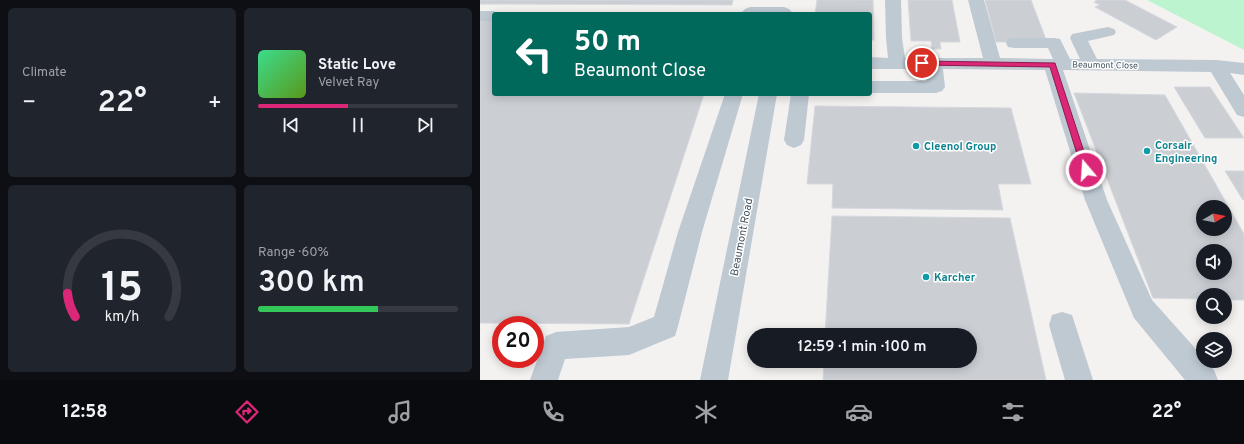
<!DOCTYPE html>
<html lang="en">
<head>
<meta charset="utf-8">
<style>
	body { margin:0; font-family:Overpass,sans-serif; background:#20242c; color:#f1f3f6; height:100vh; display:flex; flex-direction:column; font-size:15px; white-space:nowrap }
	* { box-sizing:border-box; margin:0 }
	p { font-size:13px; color:#9ea1a6 }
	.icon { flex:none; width:22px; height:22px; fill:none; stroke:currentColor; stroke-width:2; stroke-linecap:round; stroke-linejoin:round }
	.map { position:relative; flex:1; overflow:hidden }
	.side { display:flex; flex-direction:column; gap:8px; padding:8px; background:#0d0f14; width:480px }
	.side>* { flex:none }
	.top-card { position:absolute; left:12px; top:12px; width:380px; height:84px; border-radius:4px; box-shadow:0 2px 10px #0003; background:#00695c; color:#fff; overflow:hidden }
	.needle { width:26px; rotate:80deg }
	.fabs { position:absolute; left:716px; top:200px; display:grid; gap:8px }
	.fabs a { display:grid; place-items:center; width:36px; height:36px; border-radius:50%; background:#171b24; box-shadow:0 2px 10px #0003; font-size:20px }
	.speed { position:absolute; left:12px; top:316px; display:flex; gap:8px; font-size:20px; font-weight:700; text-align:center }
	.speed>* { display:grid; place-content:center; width:52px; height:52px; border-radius:50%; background:#171b24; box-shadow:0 2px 10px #0003; line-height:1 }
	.speed .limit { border:6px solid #d22; background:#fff; color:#111 }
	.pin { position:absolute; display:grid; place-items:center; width:34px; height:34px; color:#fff; margin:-17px; border:2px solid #fff; border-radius:50%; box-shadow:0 1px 4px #0007 }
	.me { position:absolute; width:44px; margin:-22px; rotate:342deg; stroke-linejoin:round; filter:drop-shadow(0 0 3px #0008) }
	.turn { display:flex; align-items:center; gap:14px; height:84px; padding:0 16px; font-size:18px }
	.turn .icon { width:52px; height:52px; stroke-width:2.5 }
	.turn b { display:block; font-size:28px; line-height:34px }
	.big { font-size:30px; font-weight:600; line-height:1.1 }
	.side .widget { flex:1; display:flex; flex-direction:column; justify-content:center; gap:6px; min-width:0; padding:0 14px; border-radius:6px; background:#20242c }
	.side .dial { align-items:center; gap:0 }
	.dial svg { height:104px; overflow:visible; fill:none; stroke:#363941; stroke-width:7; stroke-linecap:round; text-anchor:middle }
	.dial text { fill:#f1f3f6; stroke:none }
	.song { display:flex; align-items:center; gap:12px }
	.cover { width:48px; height:48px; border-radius:6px; background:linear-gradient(135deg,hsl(150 70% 55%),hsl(90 70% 35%)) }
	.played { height:4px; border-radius:2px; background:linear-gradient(90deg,#db2777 45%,#363941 45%) }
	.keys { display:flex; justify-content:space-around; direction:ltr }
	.heat { display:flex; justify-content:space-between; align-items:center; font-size:22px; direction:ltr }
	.charge { height:6px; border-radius:3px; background:linear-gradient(90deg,#34c759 60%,#363941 0) }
	.side .tiles { flex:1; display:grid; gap:8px; grid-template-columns:repeat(2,1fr) }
	.trip { position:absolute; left:267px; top:328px; width:230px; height:40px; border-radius:20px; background:#171b24; box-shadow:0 2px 10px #0003; font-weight:600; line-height:40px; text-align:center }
	.dock { display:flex; height:64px; justify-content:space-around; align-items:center; background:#090b0e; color:#9ea1a6 }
	.dock .icon { width:28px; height:28px }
	.dock .on { color:#db2777 }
	.dock b { font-size:18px; color:#f1f3f6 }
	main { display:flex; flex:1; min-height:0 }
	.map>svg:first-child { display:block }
	.green { fill:#bdf4d0 }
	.building { fill:#cbcfd4; stroke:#d5d8dd; fill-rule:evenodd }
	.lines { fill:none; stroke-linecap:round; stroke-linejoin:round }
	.minor { fill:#bec9d2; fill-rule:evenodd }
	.route { fill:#db2777; stroke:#8e194d }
	.culture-dot { fill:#0f9aa8; stroke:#fff; stroke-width:1.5 }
	.labels { text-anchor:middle; stroke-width:3; stroke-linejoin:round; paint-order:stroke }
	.far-street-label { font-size:9px; fill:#475661; stroke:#fff }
	.culture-label { font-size:11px; font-weight:bold; fill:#0d838f; stroke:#fff; text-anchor:start }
	.street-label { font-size:11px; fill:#475661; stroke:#fff }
</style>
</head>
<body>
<main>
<section class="side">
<div class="tiles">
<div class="widget"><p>Climate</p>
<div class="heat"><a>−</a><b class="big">22°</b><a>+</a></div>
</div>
<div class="widget">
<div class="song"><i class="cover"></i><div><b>Static Love</b><p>Velvet Ray</p></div></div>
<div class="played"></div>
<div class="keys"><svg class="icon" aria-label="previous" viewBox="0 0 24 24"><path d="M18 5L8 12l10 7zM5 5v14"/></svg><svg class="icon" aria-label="pause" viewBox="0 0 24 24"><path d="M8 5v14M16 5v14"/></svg><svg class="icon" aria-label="next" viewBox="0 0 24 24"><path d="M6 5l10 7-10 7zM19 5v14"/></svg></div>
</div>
<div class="widget dial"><svg viewBox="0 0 100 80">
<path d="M14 69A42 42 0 1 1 86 69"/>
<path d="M14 69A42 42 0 0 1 8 51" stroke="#db2777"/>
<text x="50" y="56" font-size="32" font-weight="700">15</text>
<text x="50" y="72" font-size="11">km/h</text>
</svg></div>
<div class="widget"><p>Range · 60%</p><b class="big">300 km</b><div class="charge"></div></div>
</div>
</section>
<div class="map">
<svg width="764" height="380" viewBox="0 0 764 380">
	<rect width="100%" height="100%" fill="#f4f1f1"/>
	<path class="green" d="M 667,0 L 764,0 L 764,50 Z"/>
	<path class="building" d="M 0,0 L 253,0 L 252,5 L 0,4 Z
		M 337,0 L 393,0 L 394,40 L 390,40 L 390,14 L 335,14 Z
		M 428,0 L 472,0 L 480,42 L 460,42 L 461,49 L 452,49 L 451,41 L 431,41 Z
		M 505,0 L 551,0 L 567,42 L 516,42 Z
		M 617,0 L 645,0 L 697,27 L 676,40 L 615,7 L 620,5 L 614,2 Z
		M 0,19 L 14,19 L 14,94 L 224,94 L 149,324 L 0,323 Z
		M 694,87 L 730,87 L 764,138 L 725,138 Z
		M 594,93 L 685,95 L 764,234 L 764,300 L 745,300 L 745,295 L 723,295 L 723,299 L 673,298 ZM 723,207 L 745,207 L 745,229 L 723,229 ZM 723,251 L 745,251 L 745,273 L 723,273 Z
		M 335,106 L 531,108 L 551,184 L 518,184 L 523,210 L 352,208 L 353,184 L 327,184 Z
		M 745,171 L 764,171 L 764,200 L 763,200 Z
		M 352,216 L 530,218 L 566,380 L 343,380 L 344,361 L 490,361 L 490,335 L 345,335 Z"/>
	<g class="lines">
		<path class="minor" d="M 405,0 L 421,0 L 422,38 L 425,58 L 503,58 L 488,0 L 504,0 L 520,58 L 573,59 L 568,48 L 534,48 L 528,47 L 526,43 L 528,39 L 534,38 L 574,38 L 580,39 L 590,59 L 600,59 L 590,38 L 592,34 L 628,27 L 634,29 L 636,32 L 634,35 L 608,41 L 617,59 L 736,60 L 764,63 L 764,75 L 750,73 L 764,95 L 764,117 L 757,115 L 731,72 L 583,70 L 627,200 L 672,300 L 723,357 L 723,361 L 726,361 L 734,370 L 738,380 L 705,380 L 654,318 L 605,200 L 565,70 L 463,69 L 465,87 L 462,91 L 456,93 L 390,93 L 390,81 L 446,81 L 446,69 L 390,69 L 390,57 L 408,58 L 406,38 Z
			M 270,7 L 304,7 L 309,9 L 312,12 L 310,14 L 264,14 L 262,12 L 265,9 Z
			M 0,11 L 14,11 L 20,14 L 14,14 L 14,21 L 0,21 Z
			M 245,94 L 263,94 L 222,232 L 198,326 L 195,336 L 149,355 L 85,359 L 78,380 L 50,380 L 66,336 L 76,332 L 149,327 L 174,317 L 198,232 Z
			M 279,94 L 297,94 L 248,380 L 220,380 Z
			M 311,94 L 329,94 L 324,140 L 321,145 L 314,148 L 307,145 L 304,140 Z
			M 582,312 L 592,315 L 613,380 L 585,380 L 569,325 L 572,315 Z"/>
	</g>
	<path class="route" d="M 442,61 L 575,63 L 610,170 L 609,172 L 606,173 L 602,170 L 570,67 L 439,65 L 438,63 Z"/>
	<g class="culture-dot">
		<circle cx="436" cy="146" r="4"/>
		<circle cx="667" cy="151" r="4"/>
		<circle cx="446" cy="277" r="4"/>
	</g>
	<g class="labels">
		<g class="far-street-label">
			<text transform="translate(625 65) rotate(1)" y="3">Beaumont Close</text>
		</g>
		<g class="culture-label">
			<text x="675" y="149">Corsair<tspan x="675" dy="13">Engineering</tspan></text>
			<text x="444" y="150">Cleenol Group</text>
			<text x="454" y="281">Karcher</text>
		</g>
		<g class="street-label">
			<text transform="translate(261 237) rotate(-79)" y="4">Beaumont Road</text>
		</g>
	</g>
</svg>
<div class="fabs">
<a><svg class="needle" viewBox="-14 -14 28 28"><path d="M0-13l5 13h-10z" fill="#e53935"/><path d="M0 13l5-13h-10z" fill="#9ea1a6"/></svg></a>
<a><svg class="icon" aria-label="sound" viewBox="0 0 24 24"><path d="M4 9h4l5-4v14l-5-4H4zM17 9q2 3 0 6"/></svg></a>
<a><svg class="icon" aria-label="search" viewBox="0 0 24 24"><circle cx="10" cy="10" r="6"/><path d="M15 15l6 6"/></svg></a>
<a><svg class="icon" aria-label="layers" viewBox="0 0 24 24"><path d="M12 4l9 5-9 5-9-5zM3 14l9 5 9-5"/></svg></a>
</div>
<div class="speed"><div class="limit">20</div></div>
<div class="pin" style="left:442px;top:63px;background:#d93025"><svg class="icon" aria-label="arrive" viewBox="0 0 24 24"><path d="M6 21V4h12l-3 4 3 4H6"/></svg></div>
<svg class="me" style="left:606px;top:170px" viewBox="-20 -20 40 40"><circle r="17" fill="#db2777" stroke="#fff" stroke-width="3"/><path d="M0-11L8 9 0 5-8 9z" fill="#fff"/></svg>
<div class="trip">12:59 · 1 min · 100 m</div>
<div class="top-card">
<div class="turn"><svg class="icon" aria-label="left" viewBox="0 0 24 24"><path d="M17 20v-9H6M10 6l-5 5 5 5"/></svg><div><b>50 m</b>Beaumont Close</div></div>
</div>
</div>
</main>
<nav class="dock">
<b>12:58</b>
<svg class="icon on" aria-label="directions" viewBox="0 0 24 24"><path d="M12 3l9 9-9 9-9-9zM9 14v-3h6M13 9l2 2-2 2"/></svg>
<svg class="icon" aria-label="music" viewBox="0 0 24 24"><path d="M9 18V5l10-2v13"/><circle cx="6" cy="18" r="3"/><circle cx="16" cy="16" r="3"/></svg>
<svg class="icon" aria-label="phone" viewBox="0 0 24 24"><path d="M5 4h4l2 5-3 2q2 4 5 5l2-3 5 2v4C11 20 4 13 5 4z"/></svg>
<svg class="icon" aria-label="climate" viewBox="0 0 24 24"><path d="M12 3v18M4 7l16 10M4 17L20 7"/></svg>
<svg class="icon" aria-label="car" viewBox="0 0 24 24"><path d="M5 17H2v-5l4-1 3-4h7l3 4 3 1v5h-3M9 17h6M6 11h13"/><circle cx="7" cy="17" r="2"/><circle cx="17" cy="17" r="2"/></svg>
<svg class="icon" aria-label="filters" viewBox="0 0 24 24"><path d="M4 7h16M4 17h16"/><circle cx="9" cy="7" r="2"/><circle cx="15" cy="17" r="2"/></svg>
<b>22°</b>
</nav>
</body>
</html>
